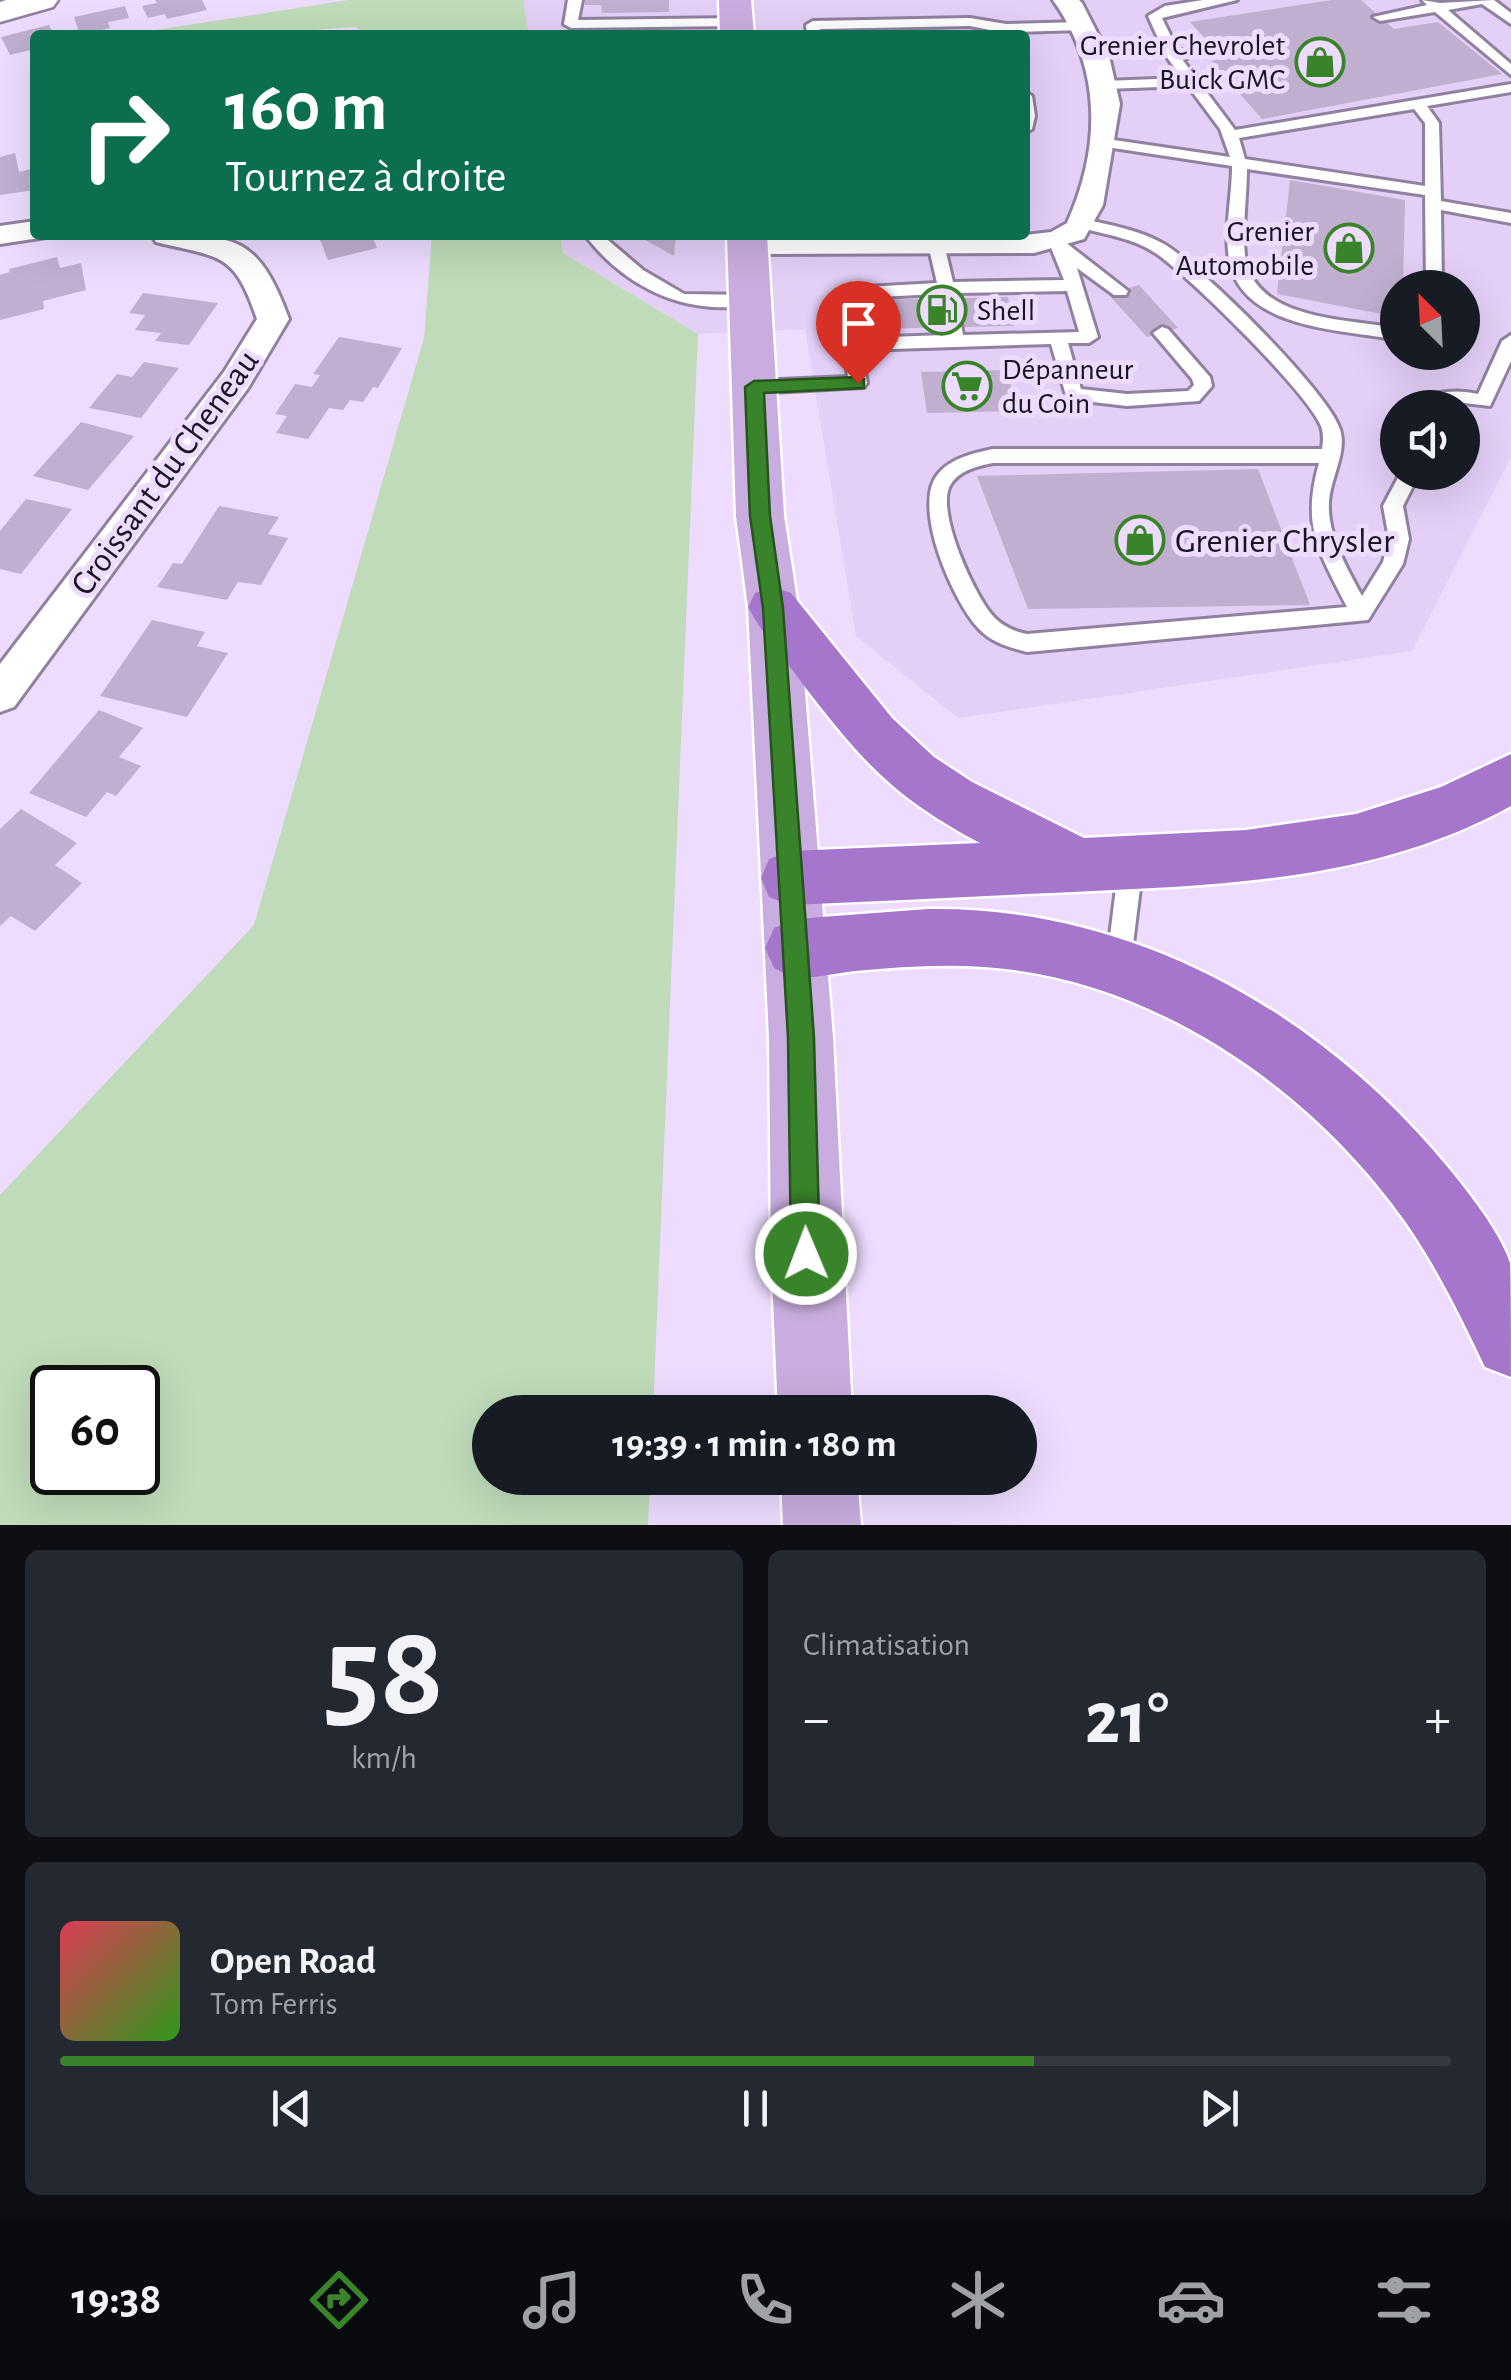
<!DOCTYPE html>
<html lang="fr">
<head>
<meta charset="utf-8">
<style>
	body { margin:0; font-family:"Alegreya Sans",sans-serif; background:#242831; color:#f1f3f6; height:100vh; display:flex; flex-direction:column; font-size:38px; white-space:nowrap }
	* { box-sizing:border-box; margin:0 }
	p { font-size:32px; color:#9ea1a6 }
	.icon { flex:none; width:55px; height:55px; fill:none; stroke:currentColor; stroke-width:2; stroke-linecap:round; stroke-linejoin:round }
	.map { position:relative; height:1525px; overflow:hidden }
	.sheet { display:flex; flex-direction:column; gap:25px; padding:25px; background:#0d0f14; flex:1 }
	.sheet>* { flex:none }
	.guide { position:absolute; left:30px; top:30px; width:1000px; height:210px; border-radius:10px; box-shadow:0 10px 40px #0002; background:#0b6e4f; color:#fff; overflow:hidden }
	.needle { width:65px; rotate:336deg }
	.controls { position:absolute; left:1380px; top:270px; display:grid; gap:20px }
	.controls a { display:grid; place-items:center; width:100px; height:100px; border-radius:50%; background:#171b24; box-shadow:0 10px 40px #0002; font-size:50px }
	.speed { position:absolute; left:30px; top:1365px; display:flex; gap:20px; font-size:50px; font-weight:700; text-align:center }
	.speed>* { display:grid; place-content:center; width:130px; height:130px; border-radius:50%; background:#171b24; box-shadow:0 10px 40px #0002; line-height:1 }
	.speed .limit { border:5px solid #111; border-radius:15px; background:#fff; color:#111 }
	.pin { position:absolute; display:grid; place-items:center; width:85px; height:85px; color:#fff; margin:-102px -42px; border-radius:50% 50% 50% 0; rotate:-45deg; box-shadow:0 0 10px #0007 }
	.pin .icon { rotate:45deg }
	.me { position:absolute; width:110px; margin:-55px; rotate:359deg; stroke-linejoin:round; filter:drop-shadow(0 0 8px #0008) }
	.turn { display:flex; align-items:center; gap:35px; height:210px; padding:0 30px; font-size:45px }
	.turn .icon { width:130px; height:130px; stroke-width:2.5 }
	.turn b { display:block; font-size:70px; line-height:85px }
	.big { font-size:75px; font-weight:700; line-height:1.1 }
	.sheet .card { flex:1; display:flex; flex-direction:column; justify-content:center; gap:15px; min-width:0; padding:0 35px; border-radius:15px; background:#242831 }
	.sheet .dial { align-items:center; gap:0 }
	.dial b { font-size:130px; line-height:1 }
	.song { display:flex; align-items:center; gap:30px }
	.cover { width:120px; height:120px; border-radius:15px; background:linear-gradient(135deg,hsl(350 70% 55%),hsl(110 70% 35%)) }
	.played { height:10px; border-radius:5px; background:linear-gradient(90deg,#39832a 70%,#363941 70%) }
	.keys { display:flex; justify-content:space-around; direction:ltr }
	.heat { display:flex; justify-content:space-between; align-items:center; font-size:55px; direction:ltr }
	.sheet .tiles { flex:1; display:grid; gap:25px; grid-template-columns:1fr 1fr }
	.card:last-child { grid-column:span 2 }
	.trip { position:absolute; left:472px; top:1395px; width:565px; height:100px; border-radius:50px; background:#171b24; box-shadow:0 10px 40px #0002; font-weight:700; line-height:100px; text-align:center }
	.tabs { display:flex; height:160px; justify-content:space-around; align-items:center; background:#090b0e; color:#9ea1a6 }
	.tabs .icon { width:70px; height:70px }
	.tabs .current { color:#39832a }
	.tabs b { font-size:45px; color:#f1f3f6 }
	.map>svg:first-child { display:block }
	.built { fill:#e4cff7; fill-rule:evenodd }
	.green { fill:#bfdbb9; fill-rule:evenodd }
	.building { fill:#c0afcf }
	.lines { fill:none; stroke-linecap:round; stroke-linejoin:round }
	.service-casing { stroke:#9181a0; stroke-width:6 }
	.minor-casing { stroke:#9181a0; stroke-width:6 }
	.tertiary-casing { stroke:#9181a0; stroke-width:5 }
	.primary-casing { stroke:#fff; stroke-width:5 }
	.motorway-casing { stroke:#fff; stroke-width:5 }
	.service { fill:#fff; fill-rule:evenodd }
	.minor { fill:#fff; fill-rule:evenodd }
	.tertiary { fill:#fff; fill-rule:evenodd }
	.primary { fill:#c9ade0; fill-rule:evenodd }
	.motorway { fill:#a576cc; fill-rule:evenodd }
	.route { fill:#39832a; stroke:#25551b; stroke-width:2.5 }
	.labels { text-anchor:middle; stroke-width:10; stroke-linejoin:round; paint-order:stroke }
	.far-poi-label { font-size:30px; fill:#1b1521; stroke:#eddcfe; text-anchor:end }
	.street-label { font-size:35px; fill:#1b1521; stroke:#eddcfe }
	.poi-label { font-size:35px; fill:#1b1521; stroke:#eddcfe; text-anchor:start }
</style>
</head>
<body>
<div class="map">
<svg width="1511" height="1525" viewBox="0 0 1511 1525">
	<rect width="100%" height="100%" fill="#eddcfe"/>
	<path class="built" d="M 523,0 L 1511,0 L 1511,457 L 1412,651 L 958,718 L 856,636 L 805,329 L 698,334 L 563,253 L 560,235 L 1025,235 L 1025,35 L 529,35 ZM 1398,288 L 1462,288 L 1462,352 L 1398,352 ZM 1398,408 L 1462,408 L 1462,472 L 1398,472 Z"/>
	<path class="green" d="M 348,0 L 523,0 L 529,35 L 367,35 L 356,27 L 244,35 L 159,35 L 156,30 Z
		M 432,235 L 560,235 L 563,253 L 698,334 L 653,1412 L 490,1412 L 490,1478 L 650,1478 L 648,1525 L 0,1525 L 0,1195 L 254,925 L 424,338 ZM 52,1388 L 138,1388 L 138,1472 L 52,1472 Z"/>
	<path class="building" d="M 155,0 L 202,0 L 207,10 L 167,19 L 165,14 L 148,18 L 142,6 L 157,3 Z
		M 585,0 L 669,0 L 669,12 L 602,13 L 601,5 L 585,5 Z
		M 1332,0 L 1361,0 L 1394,29 L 1438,22 L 1502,74 L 1262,119 L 1211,61 L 1224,59 L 1190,22 Z
		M 125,6 L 129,18 L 108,22 L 110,28 L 80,35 L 74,17 Z
		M 49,25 L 54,35 L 35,35 L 35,49 L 10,55 L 1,37 Z
		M 946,28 L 947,35 L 866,35 L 866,30 Z
		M 15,153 L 19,172 L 35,168 L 35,190 L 0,195 L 0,157 Z
		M 1290,180 L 1405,200 L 1403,288 L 1398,288 L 1398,317 L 1277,294 Z
		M 318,235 L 381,235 L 381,236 L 373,238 L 377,248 L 328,260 Z
		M 636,235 L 676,235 L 674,256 Z
		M 57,257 L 60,268 L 81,263 L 86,290 L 43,301 L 44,309 L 0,320 L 0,275 L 10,272 L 9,269 Z
		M 1139,285 L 1178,328 L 1147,337 L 1108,294 Z
		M 143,293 L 218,303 L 189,345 L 155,341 L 161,333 L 135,330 L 145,315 L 129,313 Z
		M 1008,297 L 1014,326 L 871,329 L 867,300 Z
		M 339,337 L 402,348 L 378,388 L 373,387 L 363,402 L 350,400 L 343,410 L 329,408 L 308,439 L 276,433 L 287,416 L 275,414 L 295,384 L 312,387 L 320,375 L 313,374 Z
		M 144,362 L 179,368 L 141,418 L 89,408 L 117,374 L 132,377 Z
		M 1007,370 L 1017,411 L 927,413 L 921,372 Z
		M 81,422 L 134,436 L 88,490 L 33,476 Z
		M 1258,469 L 1310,605 L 1028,609 L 977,476 Z
		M 26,499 L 72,509 L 21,574 L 0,569 L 0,531 Z
		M 219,506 L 279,517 L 268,534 L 288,538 L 261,585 L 238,582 L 227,600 L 157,587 L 173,563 L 182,564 Z
		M 152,620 L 205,632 L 197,646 L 228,653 L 187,717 L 100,696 Z
		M 99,710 L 143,728 L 119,757 L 141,766 L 116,796 L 107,792 L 86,817 L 29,793 Z
		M 21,809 L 77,843 L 55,865 L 82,883 L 35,931 L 11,916 L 0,926 L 0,829 Z"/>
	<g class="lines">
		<g class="service-casing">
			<path id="service" d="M 568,0 L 582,0 L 578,20 L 737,18 L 744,22 L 737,26 L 571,28 L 564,24 Z
				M 1203,0 L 1237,0 L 1162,18 L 1178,51 L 1215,45 L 1222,49 L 1182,59 L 1235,130 L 1511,84 L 1511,92 L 1427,106 L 1439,123 L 1441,201 L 1511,213 L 1511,223 L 1441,210 L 1442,288 L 1426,288 L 1425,195 L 1247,169 C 1247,197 1242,227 1245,256 C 1254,321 1348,319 1398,328 L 1398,340 C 1342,329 1241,330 1229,259 C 1224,229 1232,197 1232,166 L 1100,146 L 1093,142 L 1100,138 L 1230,157 L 1220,129 L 1188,86 L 1104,89 L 1097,85 L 1104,81 L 1182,78 L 1166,56 L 1148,16 L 1165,6 ZM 1414,109 L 1425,123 L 1425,186 L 1245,159 L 1239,138 Z
				M 1422,0 L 1440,3 L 1494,0 L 1511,13 L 1511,24 L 1482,4 L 1448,10 L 1511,64 L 1511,75 L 1435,12 L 1380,21 L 1373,17 L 1427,5 Z
				M 970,18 L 1006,24 L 1082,22 L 1089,26 L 1082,30 L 1014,32 L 1015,35 L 970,26 L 820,29 L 821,35 L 807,35 L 806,25 L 813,21 Z
				M 1025,92 L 1032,96 L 1035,116 L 1032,129 L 1025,133 Z
				M 1083,219 C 1110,225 1139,230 1164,244 C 1200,265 1325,389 1339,427 C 1349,450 1330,478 1329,502 C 1327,535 1347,568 1362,596 L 1383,562 L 1389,539 L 1383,506 L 1401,472 L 1420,472 L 1403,506 L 1409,539 L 1403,564 L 1368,620 L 1027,652 C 1009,647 992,643 979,629 C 953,602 911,506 938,474 C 951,458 974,453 993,449 L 1322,449 C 1323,442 1324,434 1321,426 C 1307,392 1190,277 1157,254 C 1134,238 1104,234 1077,227 L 1075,224 ZM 993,463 L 1319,463 C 1301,527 1319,551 1347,607 L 1027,634 C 1013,631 1002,626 993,616 C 974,595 934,508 951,484 C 960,470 978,466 993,463 Z
				M 585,235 L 602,235 L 643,270 L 684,294 L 751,295 L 759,301 C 751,308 741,307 730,307 C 672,310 620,281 585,235 Z
				M 1056,235 L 1128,291 L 1126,295 L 1114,295 L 1077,268 L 1098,337 L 1089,343 L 1068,343 L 1081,389 L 1127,394 L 1188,391 L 1194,385 L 1192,379 L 1153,333 L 1162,327 L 1168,329 L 1210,377 L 1212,386 L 1199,401 L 1127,406 L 1067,399 L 1051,344 L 861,350 L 867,383 L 864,387 L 754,393 L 745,387 L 754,381 L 848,377 L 838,307 L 840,293 L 848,288 L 937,283 L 928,244 L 930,240 L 936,239 L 944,244 L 953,282 L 1064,280 L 1048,240 ZM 1067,291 L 1079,332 L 963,335 L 955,293 ZM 939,294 L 945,335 L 860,338 L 856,298 Z
				M 1511,335 L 1511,361 L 1490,406 L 1464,403 L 1422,408 L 1419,402 C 1433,390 1461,390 1478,394 L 1502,341 Z
				M 1131,853 L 1139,856 L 1143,864 L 1130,968 L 1127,976 L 1118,980 L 1109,976 L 1106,968 L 1119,864 L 1123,856 Z"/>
		</g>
		<g class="minor-casing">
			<path id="minor" d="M 1053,0 L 1079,0 L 1082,3 L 1109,56 L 1120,104 L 1103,205 L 1084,239 L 1034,253 L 736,254 L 732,247 L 736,240 L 747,237 L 1025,235 L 1051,232 L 1067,223 C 1101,147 1102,69 1053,0 Z
				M 35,221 L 35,235 L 46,237 L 0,244 L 0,226 Z
				M 152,235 C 235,235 258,235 289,319 L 248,388 L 14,707 L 0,712 L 0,664 L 224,372 L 257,319 C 234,251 220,258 156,242 Z"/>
		</g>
		<g class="tertiary-casing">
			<path id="tertiary" d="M 6,0 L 58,0 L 53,7 L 0,22 L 0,2 Z"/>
		</g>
		<g class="primary-casing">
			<path id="primary" d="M 719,0 L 751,0 L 754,35 L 720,35 Z
				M 727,235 L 767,235 L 784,516 L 798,607 L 833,1038 L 852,1412 L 778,1412 L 771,1254 L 769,1038 L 748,607 L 736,516 Z
				M 781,1478 L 857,1478 L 861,1525 L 783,1525 Z"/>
		</g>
		<g class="motorway-casing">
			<path id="motorway" d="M 773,587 L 791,593 L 892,718 L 934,757 L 972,782 L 1084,838 L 1246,830 L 1356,814 L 1441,787 L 1511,754 L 1511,806 C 1375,881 1224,885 1073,892 C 979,896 884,901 790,905 L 769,897 L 761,878 L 769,859 L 790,851 L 980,843 C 892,796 862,761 802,683 C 784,658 762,634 748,607 L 755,593 Z
				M 928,909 C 1124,906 1306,1004 1433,1150 C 1458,1179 1498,1227 1510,1263 C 1511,1286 1511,1350 1511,1377 L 1485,1367 C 1461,1316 1437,1267 1405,1221 C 1309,1086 1151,978 984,967 C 941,964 898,967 855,971 C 837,973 813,979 795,977 C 788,976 780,971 774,968 L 765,948 L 774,928 L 795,919 Z"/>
		</g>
		<use href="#service" class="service"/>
		<use href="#minor" class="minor"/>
		<use href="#tertiary" class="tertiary"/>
		<use href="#primary" class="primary"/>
		<use href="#motorway" class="motorway"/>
	</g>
	<path class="route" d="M 858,377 L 864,379 L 864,388 L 764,393 L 770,516 L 783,608 L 814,1038 L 820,1254 L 816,1264 L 806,1268 L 795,1264 L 791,1254 L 788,1038 L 763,608 L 750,516 L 745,387 L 754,381 Z"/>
	<defs>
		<g id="shop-ring" transform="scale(2.5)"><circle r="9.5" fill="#eddcfe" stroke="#39832a" stroke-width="1.5"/><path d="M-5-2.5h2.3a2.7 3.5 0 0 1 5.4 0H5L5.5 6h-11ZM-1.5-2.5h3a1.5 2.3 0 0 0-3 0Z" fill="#39832a"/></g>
		<g id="fuel-ring" transform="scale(2.5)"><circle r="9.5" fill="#eddcfe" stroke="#39832a" stroke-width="1.5"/><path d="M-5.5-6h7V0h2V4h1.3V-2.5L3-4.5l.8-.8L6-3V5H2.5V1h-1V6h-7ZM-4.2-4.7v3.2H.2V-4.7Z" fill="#39832a"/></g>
		<g id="supermarket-ring" transform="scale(2.5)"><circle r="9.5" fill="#eddcfe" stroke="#39832a" stroke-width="1.5"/><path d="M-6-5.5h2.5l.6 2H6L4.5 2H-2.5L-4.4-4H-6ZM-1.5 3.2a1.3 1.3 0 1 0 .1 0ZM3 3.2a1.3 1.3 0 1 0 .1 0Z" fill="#39832a"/></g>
	</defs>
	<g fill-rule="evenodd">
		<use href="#shop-ring" x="1320" y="62"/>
		<use href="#shop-ring" x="1349" y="248"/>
		<use href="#fuel-ring" x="942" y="310"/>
		<use href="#supermarket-ring" x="967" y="386"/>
		<use href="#shop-ring" x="1140" y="540"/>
	</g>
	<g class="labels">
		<g class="far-poi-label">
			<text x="1285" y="55">Grenier Chevrolet<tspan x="1285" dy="34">Buick GMC</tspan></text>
			<text x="1314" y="241">Grenier<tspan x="1314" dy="34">Automobile</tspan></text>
			<text x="977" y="320" text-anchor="start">Shell</text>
			<text x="1002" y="379" text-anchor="start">Dépanneur<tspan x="1002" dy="34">du Coin</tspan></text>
		</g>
		<g class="street-label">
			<text transform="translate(164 472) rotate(-54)" y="12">Croissant du Cheneau</text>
		</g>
		<g class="poi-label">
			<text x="1175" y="552">Grenier Chrysler</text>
		</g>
	</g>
</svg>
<div class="controls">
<a><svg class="needle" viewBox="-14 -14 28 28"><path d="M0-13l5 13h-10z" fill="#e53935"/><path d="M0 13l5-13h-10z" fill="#9ea1a6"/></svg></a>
<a><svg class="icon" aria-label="sound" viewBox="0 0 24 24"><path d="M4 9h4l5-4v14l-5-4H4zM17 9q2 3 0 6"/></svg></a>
</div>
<div class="speed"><div class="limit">60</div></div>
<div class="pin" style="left:858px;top:383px;background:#d93025"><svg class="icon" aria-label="arrive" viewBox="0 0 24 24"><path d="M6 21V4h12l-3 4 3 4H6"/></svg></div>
<svg class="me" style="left:806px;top:1254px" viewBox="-20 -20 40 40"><circle r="17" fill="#39832a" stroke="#fff" stroke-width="3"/><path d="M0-11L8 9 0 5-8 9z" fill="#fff"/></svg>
<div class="trip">19:39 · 1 min · 180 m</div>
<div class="guide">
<div class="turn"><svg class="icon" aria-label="right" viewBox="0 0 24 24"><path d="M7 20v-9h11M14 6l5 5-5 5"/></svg><div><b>160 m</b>Tournez à droite</div></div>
</div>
</div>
<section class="sheet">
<div class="tiles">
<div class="card dial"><b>58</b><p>km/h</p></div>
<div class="card"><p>Climatisation</p>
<div class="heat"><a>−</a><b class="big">21°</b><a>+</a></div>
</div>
<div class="card">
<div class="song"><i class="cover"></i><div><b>Open Road</b><p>Tom Ferris</p></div></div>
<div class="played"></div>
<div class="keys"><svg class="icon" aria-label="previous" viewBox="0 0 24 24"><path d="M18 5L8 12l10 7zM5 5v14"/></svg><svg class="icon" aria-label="pause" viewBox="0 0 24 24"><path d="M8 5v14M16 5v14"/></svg><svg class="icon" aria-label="next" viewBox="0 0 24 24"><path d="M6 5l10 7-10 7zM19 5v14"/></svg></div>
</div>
</div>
</section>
<nav class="tabs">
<b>19:38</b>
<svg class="icon current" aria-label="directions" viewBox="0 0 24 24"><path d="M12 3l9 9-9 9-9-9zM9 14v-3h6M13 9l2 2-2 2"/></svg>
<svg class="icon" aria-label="music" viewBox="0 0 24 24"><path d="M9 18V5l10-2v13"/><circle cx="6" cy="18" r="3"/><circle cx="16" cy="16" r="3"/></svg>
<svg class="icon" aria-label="phone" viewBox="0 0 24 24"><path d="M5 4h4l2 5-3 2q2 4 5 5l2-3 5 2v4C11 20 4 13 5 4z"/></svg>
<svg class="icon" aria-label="climate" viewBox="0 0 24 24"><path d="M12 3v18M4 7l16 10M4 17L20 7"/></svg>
<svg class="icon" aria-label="car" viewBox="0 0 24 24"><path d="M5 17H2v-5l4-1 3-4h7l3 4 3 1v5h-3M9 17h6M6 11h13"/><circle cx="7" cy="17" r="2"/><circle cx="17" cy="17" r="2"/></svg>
<svg class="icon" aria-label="filters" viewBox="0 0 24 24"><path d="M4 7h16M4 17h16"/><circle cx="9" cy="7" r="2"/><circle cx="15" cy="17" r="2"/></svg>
</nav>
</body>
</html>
